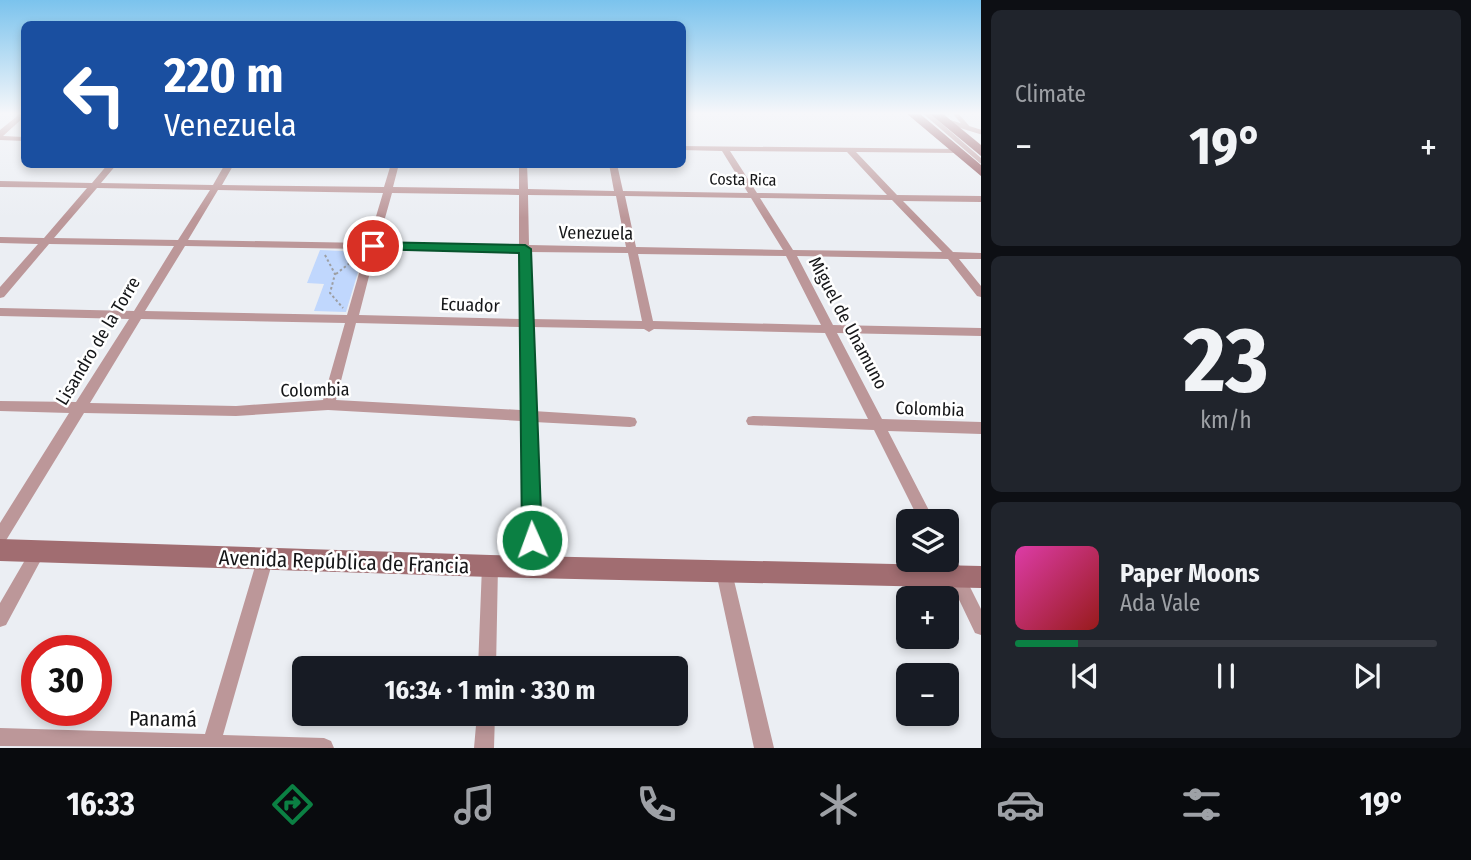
<!DOCTYPE html>
<html lang="en">
<head>
<meta charset="utf-8">
<style>
	body { margin:0; font-family:"Fira Sans Condensed",sans-serif; background:#20242c; color:#f1f3f6; height:100vh; display:flex; flex-direction:column; font-size:26px; white-space:nowrap }
	* { box-sizing:border-box; margin:0 }
	p { font-size:23px; color:#9ea1a6 }
	.icon { flex:none; width:38px; height:38px; fill:none; stroke:currentColor; stroke-width:2; stroke-linecap:round; stroke-linejoin:round }
	.map { position:relative; flex:1; overflow:hidden }
	.details { display:flex; flex-direction:column; gap:10px; padding:10px; background:#0d0f14; width:490px }
	.details>* { flex:none }
	.banner { position:absolute; left:21px; top:21px; width:665px; height:147px; border-radius:10px; box-shadow:0 4px 10px #0003; background:#1a4fa0; color:#fff; overflow:hidden }
	.tools { position:absolute; left:896px; top:509px; display:grid; gap:14px }
	.tools a { display:grid; place-items:center; width:63px; height:63px; border-radius:10px; background:#171b24; box-shadow:0 4px 10px #0003; font-size:35px }
	.speed { position:absolute; left:21px; top:635px; display:flex; gap:14px; font-size:35px; font-weight:700; text-align:center }
	.speed>* { display:grid; place-content:center; width:91px; height:91px; border-radius:50%; background:#171b24; box-shadow:0 4px 10px #0003; line-height:1 }
	.speed .limit { border:10px solid #d22; background:#fff; color:#111 }
	.pin { position:absolute; display:grid; place-items:center; width:60px; height:60px; color:#fff; margin:-30px; border:4px solid #fff; border-radius:50%; box-shadow:0 2px 7px #0007 }
	.me { position:absolute; width:77px; margin:-38px; rotate:358deg; stroke-linejoin:round; filter:drop-shadow(0 0 5px #0008) }
	.turn { display:flex; align-items:center; gap:24px; height:147px; padding:0 28px; font-size:32px }
	.turn .icon { width:91px; height:91px; stroke-width:2.5 }
	.turn b { display:block; font-size:49px; line-height:60px }
	.big { font-size:52px; font-weight:700; line-height:1.1 }
	.details .tile { flex:1; display:flex; flex-direction:column; justify-content:center; gap:10px; min-width:0; padding:0 24px; border-radius:10px; background:#20242c }
	.details .dial { align-items:center; gap:0 }
	.dial b { font-size:91px; line-height:1 }
	.song { display:flex; align-items:center; gap:21px }
	.cover { width:84px; height:84px; border-radius:10px; background:linear-gradient(135deg,hsl(320 70% 55%),hsl(0 70% 35%)) }
	.played { height:7px; border-radius:4px; background:linear-gradient(90deg,#0b8043 15%,#363941 15%) }
	.keys { display:flex; justify-content:space-around; direction:ltr }
	.heat { display:flex; justify-content:space-between; align-items:center; font-size:38px; direction:ltr }
	.trip { position:absolute; left:292px; top:656px; width:396px; height:70px; border-radius:10px; background:#171b24; box-shadow:0 4px 10px #0003; font-weight:700; line-height:70px; text-align:center }
	.tabs { display:flex; height:112px; justify-content:space-around; align-items:center; background:#090b0e; color:#9ea1a6 }
	.tabs .icon { width:49px; height:49px }
	.tabs .active { color:#0b8043 }
	.tabs b { font-size:32px; color:#f1f3f6 }
	main { display:flex; flex:1; min-height:0 }
	.map>svg:first-child { display:block }
	.green { fill:#c0d7fd }
	.lines { fill:none; stroke-linecap:round; stroke-linejoin:round }
	.path { stroke:#9d9fa3; stroke-width:2; stroke-dasharray:2.5 2.5; stroke-linecap:butt }
	.service { stroke:#bc9799; stroke-width:4.5 }
	.minor { fill:#bc9799; fill-rule:evenodd }
	.secondary { fill:#a16d71; fill-rule:evenodd }
	.primary { fill:#8d4e54; fill-rule:evenodd }
	.route { fill:#0b8043; stroke:#07532c; stroke-width:2 }
	.labels { text-anchor:middle; stroke-width:5; stroke-linejoin:round; paint-order:stroke }
	.far-street-label { font-size:16px; fill:#151618; stroke:#fff }
	.street-label { font-size:18px; fill:#151618; stroke:#fff }
	.near-street-label { font-size:21px; fill:#151618; stroke:#fff }
</style>
</head>
<body>
<main>
<div class="map">
<svg width="981" height="748" viewBox="0 0 981 748">
	<rect width="100%" height="100%" fill="#ebeef3"/>
	<path class="green" d="M 320,250 L 364,252 L 346,312 L 314,311 L 324,284 L 307,283 Z"/>
	<g class="lines">
		<path class="path" d="M 325,255 L 335,274 L 330,293 L 343,308
			M 336,274 L 356,258"/>
		<path class="service" d="M 926,113 L 981,161
			M 955,113 L 968,128
			M 949,122 L 981,132"/>
		<path class="minor" d="M 21,113 L 24,113 L 24,117 L 3,136 L 24,137 L 24,141 L 0,140 L 0,130 Z
			M 682,146 L 958,149 L 962,151 L 958,153 L 856,152 L 897,195 L 981,196 L 981,202 L 903,201 L 953,252 L 981,253 L 981,259 L 959,259 L 981,286 L 981,297 L 977,296 L 948,259 L 797,256 L 833,325 L 981,328 L 981,336 L 837,333 L 882,419 L 981,422 L 981,434 L 888,431 L 935,522 L 920,522 L 874,430 L 748,425 L 746,421 L 748,417 L 753,416 L 868,419 L 825,333 L 654,329 L 649,332 L 644,329 L 531,327 L 533,411 L 630,417 L 635,418 L 637,422 L 635,426 L 630,427 L 534,422 L 541,565 L 539,571 L 533,573 L 527,571 L 525,565 L 521,421 L 328,410 L 236,416 L 84,413 L 5,542 L 0,544 L 0,523 L 69,413 L 0,411 L 0,401 L 76,402 L 129,319 L 0,316 L 0,308 L 134,311 L 174,246 L 49,244 L 4,297 L 0,298 L 0,287 L 38,244 L 0,243 L 0,237 L 44,238 L 87,188 L 0,187 L 0,181 L 92,183 L 108,164 L 117,164 L 101,183 L 213,185 L 225,164 L 234,164 L 222,185 L 384,187 L 391,164 L 399,164 L 393,187 L 519,189 L 519,164 L 527,164 L 528,189 L 614,191 L 609,164 L 617,164 L 623,191 L 748,193 L 722,151 L 682,150 ZM 730,151 L 847,152 L 887,195 L 757,193 ZM 97,188 L 210,190 L 178,240 L 54,238 ZM 218,190 L 383,193 L 368,243 L 188,240 ZM 392,193 L 519,195 L 519,245 L 378,243 ZM 528,195 L 616,196 L 626,247 L 529,245 ZM 625,196 L 751,198 L 783,250 L 636,247 ZM 760,198 L 892,200 L 942,252 L 793,250 ZM 185,246 L 366,249 L 347,315 L 145,311 ZM 376,249 L 519,252 L 520,319 L 359,315 ZM 529,252 L 628,253 L 642,321 L 531,319 ZM 638,254 L 786,256 L 821,325 L 653,321 ZM 141,319 L 345,323 L 323,400 L 236,406 L 90,403 ZM 356,323 L 520,327 L 520,410 L 336,400 Z
			M 37,545 L 42,548 L 45,553 L 42,558 L 6,625 L 0,627 L 0,603 L 32,548 Z
			M 947,550 L 953,553 L 981,609 L 981,635 L 975,633 L 940,560 L 947,560 Z
			M 265,552 L 271,555 L 273,560 L 223,735 L 324,738 L 331,741 L 334,748 L 0,746 L 0,728 L 205,734 L 257,560 L 259,555 Z
			M 490,558 L 496,560 L 498,566 L 496,668 L 478,668 L 482,566 L 484,560 Z
			M 724,564 L 730,566 L 732,572 L 774,748 L 754,748 L 716,572 L 718,566 Z
			M 477,714 L 495,714 L 494,748 L 474,748 Z"/>
		<path class="secondary" d="M 0,539 L 490,555 L 981,566 L 981,588 L 490,577 L 0,561 Z"/>
		<path class="primary" d="M 906,113 L 919,113 L 981,165 L 981,176 Z
			M 929,113 L 942,113 L 981,145 L 981,156 Z"/>
	</g>
	<linearGradient id="sky" x2="0" y2="1"><stop stop-color="#7bc3ed"/><stop offset="0.52" stop-color="#f6f7fa"/><stop offset="1" stop-color="#f6f7fa" stop-opacity="0"/></linearGradient>
	<rect width="981" height="218" fill="url(#sky)"/>
	<path class="route" d="M 373,242 L 525,245 L 531,249 L 542,540 L 539,547 L 532,550 L 525,547 L 522,540 L 519,253 L 369,249 L 369,243 Z"/>
	<g class="labels">
		<g class="far-street-label">
			<text transform="translate(743 179) rotate(1)" y="6">Costa Rica</text>
		</g>
		<g class="street-label">
			<text transform="translate(596 233) rotate(1)" y="6">Venezuela</text>
			<text transform="translate(470 305) rotate(2)" y="6">Ecuador</text>
			<text transform="translate(848 323) rotate(62)" y="6">Miguel de Unamuno</text>
			<text transform="translate(98 341) rotate(-59)" y="6">Lisandro de la Torre</text>
			<text transform="translate(315 390) rotate(-1)" y="6">Colombia</text>
			<text transform="translate(930 409) rotate(2)" y="6">Colombia</text>
		</g>
		<g class="near-street-label">
			<text transform="translate(344 562) rotate(2)" y="7">Avenida República de Francia</text>
			<text transform="translate(163 719) rotate(1)" y="7">Panamá</text>
		</g>
	</g>
</svg>
<div class="tools">
<a><svg class="icon" aria-label="layers" viewBox="0 0 24 24"><path d="M12 4l9 5-9 5-9-5zM3 14l9 5 9-5"/></svg></a>
<a>+</a>
<a>−</a>
</div>
<div class="speed"><div class="limit">30</div></div>
<div class="pin" style="left:373px;top:246px;background:#d93025"><svg class="icon" aria-label="arrive" viewBox="0 0 24 24"><path d="M6 21V4h12l-3 4 3 4H6"/></svg></div>
<svg class="me" style="left:532px;top:540px" viewBox="-20 -20 40 40"><circle r="17" fill="#0b8043" stroke="#fff" stroke-width="3"/><path d="M0-11L8 9 0 5-8 9z" fill="#fff"/></svg>
<div class="trip">16:34 · 1 min · 330 m</div>
<div class="banner">
<div class="turn"><svg class="icon" aria-label="left" viewBox="0 0 24 24"><path d="M17 20v-9H6M10 6l-5 5 5 5"/></svg><div><b>220 m</b>Venezuela</div></div>
</div>
</div>
<section class="details">
<div class="tile"><p>Climate</p>
<div class="heat"><a>−</a><b class="big">19°</b><a>+</a></div>
</div>
<div class="tile dial"><b>23</b><p>km/h</p></div>
<div class="tile">
<div class="song"><i class="cover"></i><div><b>Paper Moons</b><p>Ada Vale</p></div></div>
<div class="played"></div>
<div class="keys"><svg class="icon" aria-label="previous" viewBox="0 0 24 24"><path d="M18 5L8 12l10 7zM5 5v14"/></svg><svg class="icon" aria-label="pause" viewBox="0 0 24 24"><path d="M8 5v14M16 5v14"/></svg><svg class="icon" aria-label="next" viewBox="0 0 24 24"><path d="M6 5l10 7-10 7zM19 5v14"/></svg></div>
</div>
</section>
</main>
<nav class="tabs">
<b>16:33</b>
<svg class="icon active" aria-label="directions" viewBox="0 0 24 24"><path d="M12 3l9 9-9 9-9-9zM9 14v-3h6M13 9l2 2-2 2"/></svg>
<svg class="icon" aria-label="music" viewBox="0 0 24 24"><path d="M9 18V5l10-2v13"/><circle cx="6" cy="18" r="3"/><circle cx="16" cy="16" r="3"/></svg>
<svg class="icon" aria-label="phone" viewBox="0 0 24 24"><path d="M5 4h4l2 5-3 2q2 4 5 5l2-3 5 2v4C11 20 4 13 5 4z"/></svg>
<svg class="icon" aria-label="climate" viewBox="0 0 24 24"><path d="M12 3v18M4 7l16 10M4 17L20 7"/></svg>
<svg class="icon" aria-label="car" viewBox="0 0 24 24"><path d="M5 17H2v-5l4-1 3-4h7l3 4 3 1v5h-3M9 17h6M6 11h13"/><circle cx="7" cy="17" r="2"/><circle cx="17" cy="17" r="2"/></svg>
<svg class="icon" aria-label="filters" viewBox="0 0 24 24"><path d="M4 7h16M4 17h16"/><circle cx="9" cy="7" r="2"/><circle cx="15" cy="17" r="2"/></svg>
<b>19°</b>
</nav>
</body>
</html>
